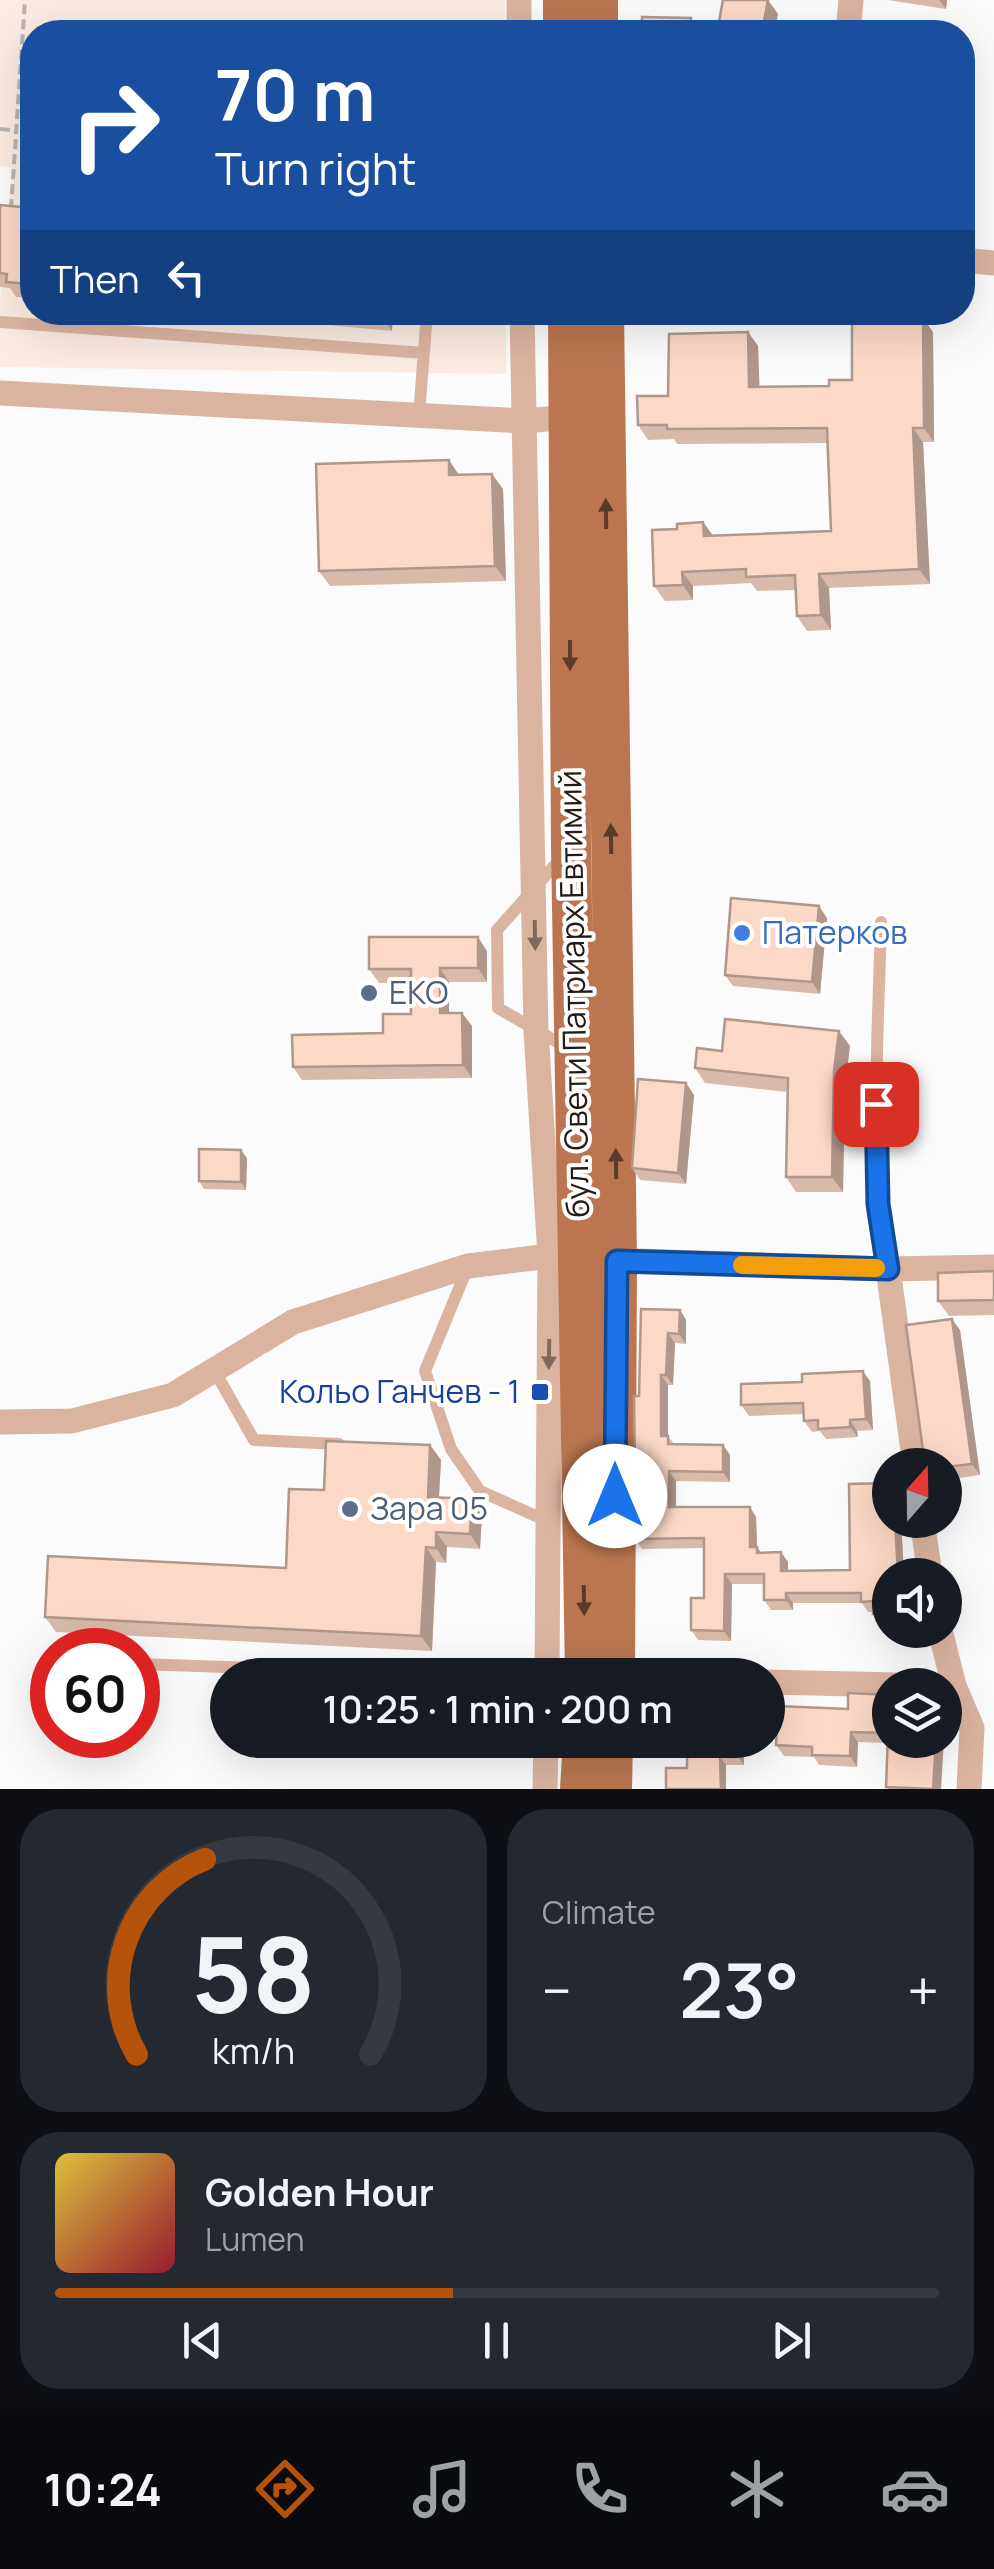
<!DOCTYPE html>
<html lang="en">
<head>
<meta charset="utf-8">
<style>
	body { margin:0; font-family:Manrope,sans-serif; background:#242831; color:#f1f3f6; height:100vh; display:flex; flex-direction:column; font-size:38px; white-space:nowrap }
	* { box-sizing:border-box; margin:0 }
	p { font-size:32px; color:#9ea1a6 }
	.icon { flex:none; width:55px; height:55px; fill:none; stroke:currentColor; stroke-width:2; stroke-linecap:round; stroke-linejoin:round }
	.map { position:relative; height:1789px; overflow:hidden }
	.details { display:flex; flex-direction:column; gap:20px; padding:20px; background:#0d0f14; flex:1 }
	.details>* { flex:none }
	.banner { position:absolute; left:20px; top:20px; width:955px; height:305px; border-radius:40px; box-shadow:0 10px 40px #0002; background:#1a4fa0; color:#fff; overflow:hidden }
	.needle { width:65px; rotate:20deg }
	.fabs { position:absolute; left:872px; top:1448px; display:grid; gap:20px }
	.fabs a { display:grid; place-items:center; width:90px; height:90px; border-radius:50%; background:#171b24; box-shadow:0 10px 40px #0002; font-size:50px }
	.speed { position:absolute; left:30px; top:1628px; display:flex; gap:20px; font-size:50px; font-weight:700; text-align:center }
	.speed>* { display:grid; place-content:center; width:130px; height:130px; border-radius:50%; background:#171b24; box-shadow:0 10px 40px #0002; line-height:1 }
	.speed .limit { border:15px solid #d22; background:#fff; color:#111 }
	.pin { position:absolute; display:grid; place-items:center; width:85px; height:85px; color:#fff; margin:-42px; border-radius:20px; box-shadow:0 5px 15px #0006 }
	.me { position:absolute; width:110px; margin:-55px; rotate:0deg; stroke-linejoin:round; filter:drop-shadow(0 0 8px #0008) }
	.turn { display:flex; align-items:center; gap:35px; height:210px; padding:0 30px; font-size:45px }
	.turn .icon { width:130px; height:130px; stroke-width:2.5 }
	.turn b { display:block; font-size:70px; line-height:85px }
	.then { display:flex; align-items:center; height:95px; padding:0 30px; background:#0003; gap:20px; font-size:38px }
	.big { font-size:75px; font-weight:600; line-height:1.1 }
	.details .card { flex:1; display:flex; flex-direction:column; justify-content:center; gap:15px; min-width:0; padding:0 35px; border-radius:40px; background:#242831 }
	.details .dial { align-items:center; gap:0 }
	.dial svg { height:260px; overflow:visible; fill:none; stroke:#363941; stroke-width:7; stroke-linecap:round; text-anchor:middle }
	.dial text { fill:#f1f3f6; stroke:none }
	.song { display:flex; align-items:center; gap:30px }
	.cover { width:120px; height:120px; border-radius:15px; background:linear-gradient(135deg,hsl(50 70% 55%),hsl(350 70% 35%)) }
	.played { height:10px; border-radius:5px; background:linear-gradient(90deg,#b45309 45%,#363941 45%) }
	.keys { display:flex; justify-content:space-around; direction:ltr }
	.heat { display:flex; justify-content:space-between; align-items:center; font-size:55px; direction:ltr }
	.details .tiles { flex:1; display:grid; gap:20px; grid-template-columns:1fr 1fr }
	.card:last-child { grid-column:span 2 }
	.trip { position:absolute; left:210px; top:1658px; width:575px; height:100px; border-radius:50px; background:#171b24; box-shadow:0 10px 40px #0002; font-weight:600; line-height:100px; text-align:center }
	.tab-bar { display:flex; height:160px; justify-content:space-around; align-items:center; background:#090b0e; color:#9ea1a6 }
	.tab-bar .icon { width:70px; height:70px }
	.tab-bar .on { color:#b45309 }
	.tab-bar b { font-size:45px; color:#f1f3f6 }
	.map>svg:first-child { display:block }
	.built { fill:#fbebe1 }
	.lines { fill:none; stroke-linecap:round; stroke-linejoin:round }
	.path { stroke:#b7b4b1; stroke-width:4; stroke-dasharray:10 5; stroke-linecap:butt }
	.lane { stroke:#dbb4a0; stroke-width:12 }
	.street { stroke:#dbb4a0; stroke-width:25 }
	.primary { stroke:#bb7651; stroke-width:40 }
	.wall { fill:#d9baaa }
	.shaded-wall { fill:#b0978b }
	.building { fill:#fcd8c6; stroke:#b0978b; stroke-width:2.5 }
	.oneway { fill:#5a3b29 }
	.oneway2 { fill:#80685a }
	.route-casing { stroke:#114b97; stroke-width:25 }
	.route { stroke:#1a73e8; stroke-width:18 }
	.slow { stroke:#f59e0b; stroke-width:18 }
	.shop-dot { fill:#3f7fe0; stroke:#fff; stroke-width:4 }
	.service-dot { fill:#5c6f8a; stroke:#fff; stroke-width:4 }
	.transit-dot { fill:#1a4fb4; stroke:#fff; stroke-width:4 }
	.labels { text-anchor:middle; stroke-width:8; stroke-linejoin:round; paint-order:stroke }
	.shop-label { font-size:32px; fill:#366cbe; stroke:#fff; text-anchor:start }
	.service-label { font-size:32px; fill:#4e5e75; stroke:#fff; text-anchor:start }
	.street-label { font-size:32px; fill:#261b14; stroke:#fff }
	.transit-label { font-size:32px; fill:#164399; stroke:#fff; text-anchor:end }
</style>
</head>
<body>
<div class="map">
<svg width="994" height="1789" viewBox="0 0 994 1789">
	<rect width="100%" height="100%" fill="#fbfbfb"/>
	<path class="built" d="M 0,0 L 505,0 L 505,32 L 32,32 L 32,312 L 506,313 L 506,374 L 0,367 L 0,304 L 12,168 L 0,166 Z"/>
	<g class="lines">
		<path class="path" d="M 22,58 L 32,58
			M 20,96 L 32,96
			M 0,129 L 18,131
			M 11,209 L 25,0"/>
		<path class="lane" d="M 0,322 L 424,353
			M 419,416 L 427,312
			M 563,856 L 497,930 L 498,1008 L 566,1047
			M 881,922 C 878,1038 869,1154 888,1269
			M 467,1269 L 425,1371 L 451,1449 L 480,1491 L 547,1521
			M 214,1370 L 254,1440 L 339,1444
			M 138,1664 L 459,1675"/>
		<path class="street" d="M 519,32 L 519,0
			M 848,32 L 851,0
			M 962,260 L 994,263
			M 522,312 L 536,1031 L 550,1256 L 547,1675
			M 0,393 L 524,421 L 569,417
			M 607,1260 L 888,1269 L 994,1267
			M 888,1269 L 915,1465
			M 0,1422 L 72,1421 L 173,1395 L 293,1322 L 468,1266 L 550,1256 L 567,1257
			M 922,1520 L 930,1575
			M 940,1630 L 954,1686 L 972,1728 L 969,1789
			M 768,1682 L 896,1685
			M 545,1789 L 546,1740"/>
		<path class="primary" d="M 563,0 L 563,32
			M 598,0 L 598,32
			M 568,312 L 571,847 L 585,1675
			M 604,312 L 617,1261 L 615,1675
			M 580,1789 L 583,1740
			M 612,1789 L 613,1740"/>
	</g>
	<path class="wall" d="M 888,0 L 947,0 L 946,9 Z
		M 0,205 L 32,208 L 32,298 L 16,297 L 10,288 L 0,287 Z
		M 189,312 L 393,312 L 392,331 Z
		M 748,332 L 758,346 L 759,387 L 829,386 L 852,380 L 933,332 L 934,442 L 923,442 L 930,584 L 829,588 L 831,630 L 807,631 L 797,616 L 796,590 L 757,591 L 751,583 L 693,586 L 693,600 L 665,601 L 654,586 L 677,529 L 703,522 L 713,536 L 831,531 L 827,443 L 677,444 L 674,439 L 648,440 L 638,425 L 668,396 Z
		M 459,475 L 503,489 L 506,581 L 330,586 L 319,571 Z
		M 827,918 L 820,994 L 733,986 L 725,975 Z
		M 487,951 L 487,982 L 449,982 L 449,1013 L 462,1013 L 472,1026 L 472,1078 L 302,1080 L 293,1067 L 383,1033 L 411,1014 L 411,983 L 379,983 L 369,969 Z
		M 850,1046 L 845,1086 L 843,1192 L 796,1192 L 786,1177 L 788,1092 L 705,1083 L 695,1068 L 722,1051 Z
		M 686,1083 L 694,1095 L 686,1184 L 640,1180 L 632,1168 Z
		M 247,1158 L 246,1190 L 204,1189 L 199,1181 Z
		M 994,1271 L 994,1315 L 949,1316 L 938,1301 Z
		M 680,1310 L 686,1320 L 686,1344 L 675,1343 L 673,1385 L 668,1385 L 668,1436 L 674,1444 L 723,1445 L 730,1455 L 730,1482 L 676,1481 L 676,1507 L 756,1517 L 757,1547 L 760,1553 L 788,1562 L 788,1571 L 850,1570 L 890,1520 L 901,1520 L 904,1575 L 890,1575 L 890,1623 L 880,1623 L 873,1612 L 868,1612 L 862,1603 L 793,1603 L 793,1610 L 771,1610 L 764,1600 L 764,1584 L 732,1584 L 731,1641 L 698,1640 L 691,1630 L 704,1598 L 704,1548 L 642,1549 L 636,1539 L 639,1396 Z
		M 960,1330 L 980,1475 L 945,1480 L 945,1465 Z
		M 870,1381 L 873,1430 L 857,1431 L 858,1437 L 826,1439 L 820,1431 L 812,1432 L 804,1421 L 804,1414 L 749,1416 L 741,1405 Z
		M 430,1445 L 441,1460 L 439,1498 L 472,1499 L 482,1514 L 480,1549 L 447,1547 L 446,1563 L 436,1562 L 432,1651 L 56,1632 L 45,1617 L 286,1568 L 324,1490 Z
		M 890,1695 L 941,1789 L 888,1789 L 886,1787 L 888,1743 L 858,1742 L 857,1767 L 819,1765 L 814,1757 L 784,1756 L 776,1745 L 848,1709 Z
		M 687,1740 L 744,1740 L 744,1765 L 726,1765 L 726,1789 L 666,1789 L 687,1768 Z"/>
	<path class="shaded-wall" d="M 768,0 L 778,14 L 775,32 L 762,32 Z
		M 939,0 L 947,0 L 946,9 Z
		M 691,18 L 696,26 L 696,32 L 691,32 Z
		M 381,312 L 393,312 L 392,331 L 381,316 Z
		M 923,318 L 933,332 L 934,442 L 924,428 Z
		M 748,332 L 758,346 L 760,401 L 749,387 Z
		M 913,428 L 923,442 L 930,584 L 919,569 Z
		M 449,460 L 459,475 L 449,475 Z
		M 492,474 L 503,489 L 506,581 L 495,566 Z
		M 703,522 L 714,537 L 704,536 Z
		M 682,572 L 693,586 L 693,600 L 683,585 Z
		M 819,574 L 829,588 L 831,630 L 821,615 Z
		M 819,906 L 827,918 L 820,994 L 812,982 Z
		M 478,937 L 487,951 L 487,982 L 478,968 Z
		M 440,968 L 449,982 L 449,1026 L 440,1013 Z
		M 462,1013 L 472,1026 L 472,1078 L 463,1065 Z
		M 839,1031 L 850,1046 L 845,1086 L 843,1192 L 832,1177 L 834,1071 Z
		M 686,1083 L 694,1095 L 686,1184 L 678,1173 Z
		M 241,1150 L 247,1158 L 246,1190 L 241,1182 Z
		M 680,1310 L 686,1320 L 686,1344 L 679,1334 Z
		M 952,1319 L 960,1330 L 980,1475 L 972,1464 Z
		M 668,1333 L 675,1343 L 673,1385 L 666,1375 Z
		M 863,1371 L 870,1381 L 873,1430 L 866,1419 Z
		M 661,1375 L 668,1385 L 668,1446 L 661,1436 Z
		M 850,1420 L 857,1431 L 858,1437 L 850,1427 Z
		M 430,1445 L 441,1460 L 438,1512 L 428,1497 Z
		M 723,1445 L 730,1455 L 730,1482 L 723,1472 Z
		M 669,1471 L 676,1481 L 676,1517 L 669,1507 Z
		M 472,1499 L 482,1514 L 480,1549 L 470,1534 Z
		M 750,1507 L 756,1517 L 757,1547 L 764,1557 L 750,1547 Z
		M 895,1520 L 901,1520 L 904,1575 L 898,1575 Z
		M 436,1532 L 447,1547 L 446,1563 L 436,1548 Z
		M 426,1547 L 436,1562 L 432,1651 L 421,1636 Z
		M 781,1552 L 788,1562 L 788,1581 L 781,1571 Z
		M 725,1574 L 732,1584 L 731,1641 L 724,1631 Z
		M 786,1593 L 793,1603 L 793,1610 L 786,1600 Z
		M 851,1732 L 858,1742 L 857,1767 L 850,1756 Z
		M 739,1740 L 744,1740 L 744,1765 L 738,1757 Z
		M 936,1740 L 944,1740 L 941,1789 L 933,1789 Z
		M 720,1757 L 726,1765 L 726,1789 L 721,1789 Z"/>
	<path class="building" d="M 723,0 L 768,0 L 762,32 L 717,32 Z
		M 642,17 L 691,18 L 691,32 L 642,32 Z
		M 871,29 L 893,32 L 871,32 Z
		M 0,205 L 32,208 L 32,284 L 6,282 L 7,274 L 0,273 Z
		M 346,312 L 381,312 L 381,316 Z
		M 852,318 L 923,318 L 924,428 L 913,428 L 919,569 L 819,574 L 821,615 L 797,616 L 795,575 L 746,577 L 746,569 L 682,572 L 683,585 L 654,586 L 652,530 L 677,529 L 677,524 L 703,522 L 704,536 L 831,531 L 827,428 L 667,429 L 667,425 L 638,425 L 637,396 L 668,396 L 669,334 L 748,332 L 749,387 L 829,386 L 829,380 L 852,380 Z
		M 449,460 L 449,475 L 492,474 L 495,566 L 319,571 L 316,464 Z
		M 731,898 L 819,906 L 812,982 L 725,975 Z
		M 369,937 L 478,937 L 478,968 L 440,968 L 440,1013 L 462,1013 L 463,1065 L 293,1067 L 292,1035 L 383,1033 L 383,1014 L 411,1014 L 411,969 L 369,969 Z
		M 725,1019 L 839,1031 L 834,1071 L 832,1177 L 786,1177 L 788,1078 L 695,1068 L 697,1048 L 722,1051 Z
		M 638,1079 L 686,1083 L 678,1173 L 632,1168 Z
		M 199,1149 L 241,1150 L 241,1182 L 199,1181 Z
		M 994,1271 L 994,1300 L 938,1301 L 938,1273 Z
		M 641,1309 L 680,1310 L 679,1334 L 668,1333 L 666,1375 L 661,1375 L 661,1436 L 668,1436 L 668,1444 L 723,1445 L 723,1472 L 669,1471 L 669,1507 L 750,1507 L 750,1547 L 757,1547 L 757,1553 L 781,1552 L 781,1571 L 850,1570 L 849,1484 L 890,1483 L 890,1520 L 895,1520 L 898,1575 L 890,1575 L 890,1612 L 873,1614 L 873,1601 L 861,1602 L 861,1593 L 786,1593 L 786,1600 L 764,1600 L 764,1574 L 725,1574 L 724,1631 L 691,1630 L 691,1598 L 704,1598 L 704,1538 L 636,1539 L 634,1396 L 639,1396 Z
		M 952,1319 L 972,1464 L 945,1467 L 945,1465 L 925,1465 L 906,1325 Z
		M 863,1371 L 866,1419 L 850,1420 L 850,1427 L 818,1429 L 818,1420 L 804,1421 L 803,1403 L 741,1405 L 741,1384 L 802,1382 L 802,1374 Z
		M 326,1441 L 430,1445 L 428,1497 L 472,1499 L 470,1534 L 436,1532 L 436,1548 L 426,1547 L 421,1636 L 45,1617 L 48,1556 L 286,1568 L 289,1489 L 324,1490 Z
		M 848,1693 L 890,1695 L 890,1740 L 936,1740 L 933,1789 L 886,1787 L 888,1733 L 851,1732 L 850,1756 L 812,1755 L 812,1747 L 776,1745 L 778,1706 L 848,1709 Z
		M 687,1740 L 739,1740 L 738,1757 L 720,1757 L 721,1789 L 666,1789 L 666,1768 L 687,1768 Z"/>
	<defs><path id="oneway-solid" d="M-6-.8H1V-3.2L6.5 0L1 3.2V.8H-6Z" transform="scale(2.5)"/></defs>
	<g class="oneway">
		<use href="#oneway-solid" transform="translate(606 514) rotate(-91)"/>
		<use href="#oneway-solid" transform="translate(570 655) rotate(90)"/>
		<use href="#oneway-solid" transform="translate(611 839) rotate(-91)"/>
		<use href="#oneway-solid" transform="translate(616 1164) rotate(-91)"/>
		<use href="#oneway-solid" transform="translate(584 1600) rotate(89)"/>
	</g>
	<g class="oneway2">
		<use href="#oneway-solid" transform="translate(535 935) rotate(89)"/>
		<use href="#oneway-solid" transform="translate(549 1354) rotate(91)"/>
	</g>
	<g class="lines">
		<g class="route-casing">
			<path id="route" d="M 615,1496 L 617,1261 L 888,1269 L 878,1204 L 876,1104"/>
		</g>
		<use href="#route" class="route"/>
		<path class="slow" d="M 742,1265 L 876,1268"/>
	</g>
	<circle class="shop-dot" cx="742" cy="933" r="10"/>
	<g class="service-dot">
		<circle cx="369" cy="993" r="10"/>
		<circle cx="350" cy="1509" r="10"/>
	</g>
	<rect class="transit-dot" x="530" y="1382" width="20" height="20" rx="5"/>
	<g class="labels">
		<g class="shop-label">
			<text x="762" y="944">Патерков</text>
		</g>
		<g class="service-label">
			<text x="389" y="1004">EKO</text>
			<text x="370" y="1520">Зара 05</text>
		</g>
		<g class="street-label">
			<text transform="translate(574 994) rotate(-91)" y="11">бул. Свети Патриарх Евтимий</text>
		</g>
		<g class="transit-label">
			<text x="520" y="1403">Кольо Ганчев - 1</text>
		</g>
	</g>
</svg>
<div class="fabs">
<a><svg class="needle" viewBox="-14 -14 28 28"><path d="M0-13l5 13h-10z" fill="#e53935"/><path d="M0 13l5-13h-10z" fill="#9ea1a6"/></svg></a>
<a><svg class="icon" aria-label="sound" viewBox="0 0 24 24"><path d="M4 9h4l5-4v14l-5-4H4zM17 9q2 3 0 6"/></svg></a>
<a><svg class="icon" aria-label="layers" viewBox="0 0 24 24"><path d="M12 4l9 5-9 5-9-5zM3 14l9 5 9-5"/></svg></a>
</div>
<div class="speed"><div class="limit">60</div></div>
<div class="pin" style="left:876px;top:1104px;background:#d93025"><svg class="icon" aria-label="arrive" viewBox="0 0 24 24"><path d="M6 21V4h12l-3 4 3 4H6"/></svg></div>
<svg class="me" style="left:615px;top:1496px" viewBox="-20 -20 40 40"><circle r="19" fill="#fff"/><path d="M0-13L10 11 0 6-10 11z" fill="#1a73e8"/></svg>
<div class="trip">10:25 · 1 min · 200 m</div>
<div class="banner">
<div class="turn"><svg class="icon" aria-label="right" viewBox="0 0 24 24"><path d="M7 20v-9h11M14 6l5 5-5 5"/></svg><div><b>70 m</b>Turn right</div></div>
<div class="then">Then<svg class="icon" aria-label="left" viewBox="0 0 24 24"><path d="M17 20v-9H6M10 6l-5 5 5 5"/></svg></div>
</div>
</div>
<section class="details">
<div class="tiles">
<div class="card dial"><svg viewBox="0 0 100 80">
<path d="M14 69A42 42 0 1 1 86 69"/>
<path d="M14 69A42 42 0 0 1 35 9" stroke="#b45309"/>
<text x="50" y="56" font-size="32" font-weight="700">58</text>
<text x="50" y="72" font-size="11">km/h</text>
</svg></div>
<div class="card"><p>Climate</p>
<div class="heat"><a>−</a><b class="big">23°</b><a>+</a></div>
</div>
<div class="card">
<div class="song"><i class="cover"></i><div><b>Golden Hour</b><p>Lumen</p></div></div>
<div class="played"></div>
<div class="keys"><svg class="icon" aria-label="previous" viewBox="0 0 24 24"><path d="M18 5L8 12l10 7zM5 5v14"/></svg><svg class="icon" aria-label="pause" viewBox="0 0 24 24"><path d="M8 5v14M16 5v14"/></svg><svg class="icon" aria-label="next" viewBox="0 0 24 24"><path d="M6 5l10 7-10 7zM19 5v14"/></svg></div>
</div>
</div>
</section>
<nav class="tab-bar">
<b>10:24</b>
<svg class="icon on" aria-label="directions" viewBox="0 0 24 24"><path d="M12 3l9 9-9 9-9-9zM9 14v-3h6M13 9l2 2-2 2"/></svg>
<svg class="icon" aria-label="music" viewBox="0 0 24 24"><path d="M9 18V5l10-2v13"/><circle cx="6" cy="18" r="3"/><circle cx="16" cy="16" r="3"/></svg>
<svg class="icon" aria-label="phone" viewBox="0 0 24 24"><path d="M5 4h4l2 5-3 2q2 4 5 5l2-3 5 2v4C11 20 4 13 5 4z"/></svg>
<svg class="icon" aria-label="climate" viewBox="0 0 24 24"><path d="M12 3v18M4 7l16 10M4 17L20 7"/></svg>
<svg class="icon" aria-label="car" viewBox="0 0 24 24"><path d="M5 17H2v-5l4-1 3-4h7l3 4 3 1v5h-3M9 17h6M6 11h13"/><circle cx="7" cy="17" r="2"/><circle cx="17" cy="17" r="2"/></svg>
</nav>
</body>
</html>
